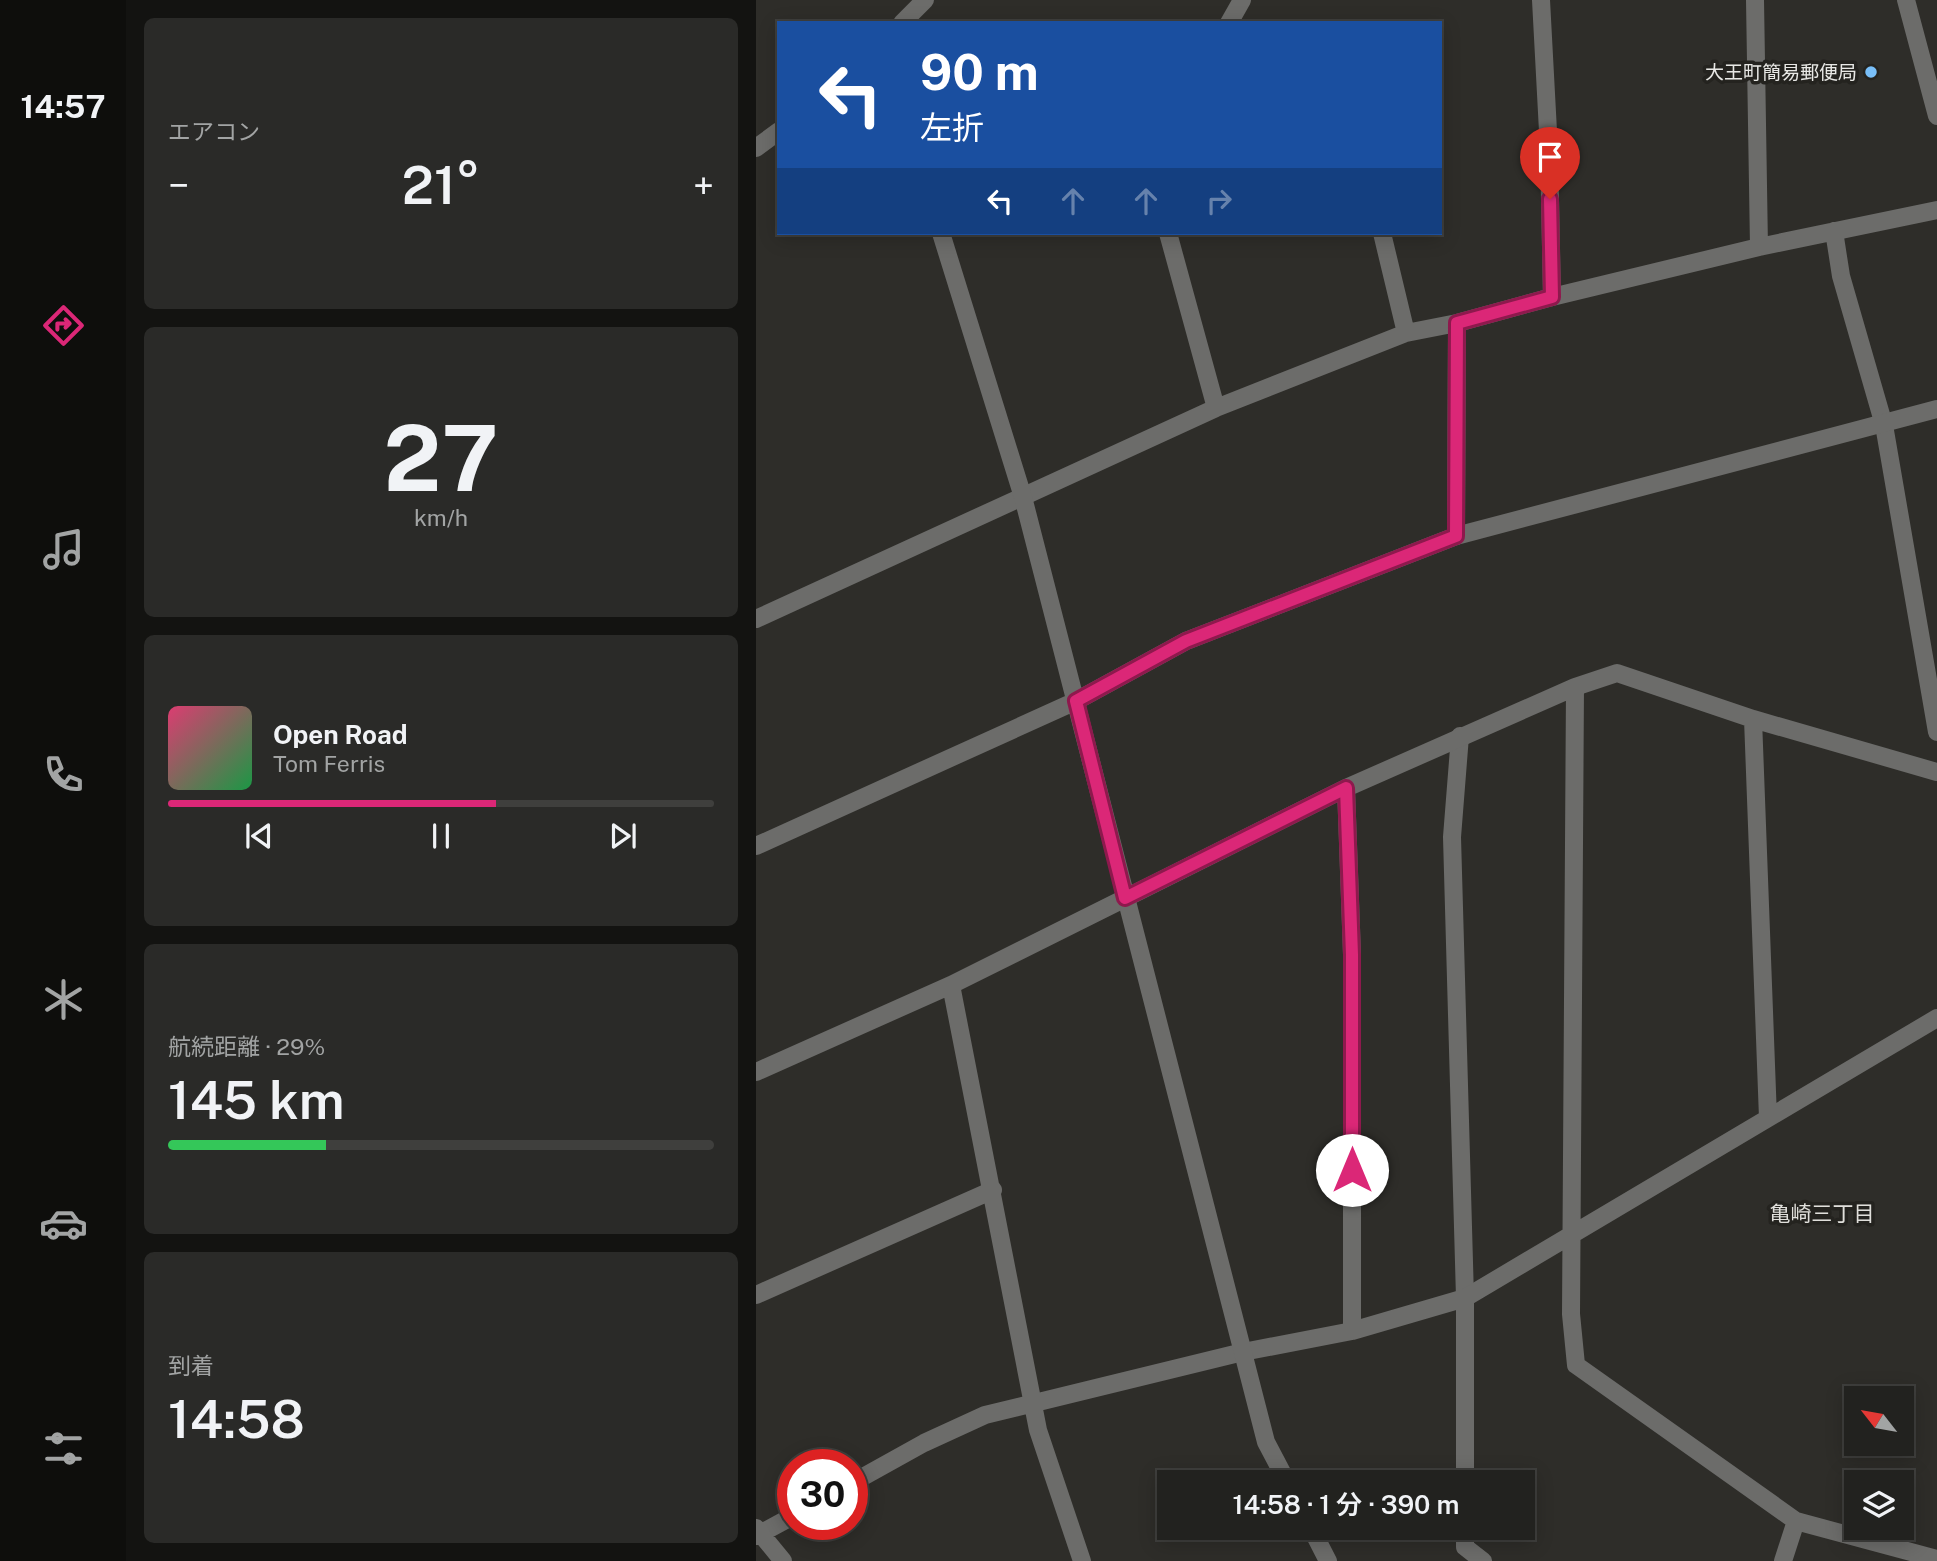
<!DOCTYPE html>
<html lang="ja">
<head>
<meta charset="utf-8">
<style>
	body { margin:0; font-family:"Public Sans","Noto Sans JP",sans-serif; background:#2a2a28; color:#f1f3f6; height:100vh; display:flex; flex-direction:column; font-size:26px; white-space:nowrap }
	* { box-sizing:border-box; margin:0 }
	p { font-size:23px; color:#a2a4a4 }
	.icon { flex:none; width:38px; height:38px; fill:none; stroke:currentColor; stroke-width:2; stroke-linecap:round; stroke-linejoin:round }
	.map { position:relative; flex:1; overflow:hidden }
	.panel { display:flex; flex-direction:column; gap:18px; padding:18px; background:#131311; width:630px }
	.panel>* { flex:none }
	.guide { position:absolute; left:21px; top:21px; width:665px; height:214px; border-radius:0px; box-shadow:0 4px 18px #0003,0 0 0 2px #3f3f3d; background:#1a4fa0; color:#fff; overflow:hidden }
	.needle { width:46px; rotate:301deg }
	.controls { position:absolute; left:1088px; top:1386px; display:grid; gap:14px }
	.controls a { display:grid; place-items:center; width:70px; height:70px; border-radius:0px; background:#22221f; box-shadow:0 4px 18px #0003,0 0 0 2px #3f3f3d; font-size:35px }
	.speed { position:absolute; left:21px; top:1449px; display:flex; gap:14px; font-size:35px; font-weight:700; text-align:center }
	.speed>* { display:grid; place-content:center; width:91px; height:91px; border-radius:50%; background:#22221f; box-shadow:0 4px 18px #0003,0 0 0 2px #3f3f3d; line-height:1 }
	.speed .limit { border:10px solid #d22; background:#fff; color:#111 }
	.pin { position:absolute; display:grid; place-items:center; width:60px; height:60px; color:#fff; margin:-72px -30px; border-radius:50% 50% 50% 0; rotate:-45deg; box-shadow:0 0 7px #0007 }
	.pin .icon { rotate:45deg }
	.me { position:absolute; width:77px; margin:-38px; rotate:0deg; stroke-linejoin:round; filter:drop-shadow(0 0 5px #0008) }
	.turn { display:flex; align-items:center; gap:24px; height:147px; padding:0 28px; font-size:32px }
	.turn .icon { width:91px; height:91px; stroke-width:2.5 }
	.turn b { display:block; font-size:49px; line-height:60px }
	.lanes { display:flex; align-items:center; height:66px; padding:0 28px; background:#0003; justify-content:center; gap:35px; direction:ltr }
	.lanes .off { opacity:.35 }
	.big { font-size:52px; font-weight:600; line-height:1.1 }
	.panel .card { flex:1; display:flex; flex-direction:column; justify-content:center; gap:10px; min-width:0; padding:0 24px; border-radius:10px; background:#2a2a28 }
	.panel .dial { align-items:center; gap:0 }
	.dial b { font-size:91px; line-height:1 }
	.song { display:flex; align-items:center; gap:21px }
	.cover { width:84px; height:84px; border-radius:10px; background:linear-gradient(135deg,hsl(340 70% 55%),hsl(140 70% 35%)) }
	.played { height:7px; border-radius:4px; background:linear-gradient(90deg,#db2777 60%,#3f3f3d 60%) }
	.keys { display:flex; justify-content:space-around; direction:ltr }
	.heat { display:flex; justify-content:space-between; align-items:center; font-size:38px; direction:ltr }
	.charge { height:10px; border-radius:5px; background:linear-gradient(90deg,#34c759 29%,#3f3f3d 0) }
	.trip { position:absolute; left:401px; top:1470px; width:378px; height:70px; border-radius:0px; background:#22221f; box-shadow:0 4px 18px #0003,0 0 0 2px #3f3f3d; font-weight:600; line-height:70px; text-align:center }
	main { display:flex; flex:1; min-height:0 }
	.tab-bar { display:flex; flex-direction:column; width:126px; justify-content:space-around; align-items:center; background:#0e0e0c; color:#a2a4a4 }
	.tab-bar .icon { width:49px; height:49px }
	.tab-bar .current { color:#db2777 }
	.tab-bar b { font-size:32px; color:#f1f3f6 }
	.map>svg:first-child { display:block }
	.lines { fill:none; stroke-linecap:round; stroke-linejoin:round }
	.service { stroke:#6c6c6a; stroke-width:18 }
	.minor { stroke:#6c6c6a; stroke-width:18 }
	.tertiary { stroke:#6c6c6a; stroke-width:18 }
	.route-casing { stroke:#8e194d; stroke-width:18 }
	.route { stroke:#db2777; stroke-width:12 }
	.poi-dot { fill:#79bff8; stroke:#24231f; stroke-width:2.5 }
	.labels { text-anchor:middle; stroke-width:7; stroke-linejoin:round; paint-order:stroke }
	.poi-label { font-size:19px; fill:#e8e8e5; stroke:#24231f; text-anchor:end }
	.neighbourhood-label { font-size:21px; fill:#e0dfdb; stroke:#24231f }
</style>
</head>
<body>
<main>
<nav class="tab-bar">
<b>14:57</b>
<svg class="icon current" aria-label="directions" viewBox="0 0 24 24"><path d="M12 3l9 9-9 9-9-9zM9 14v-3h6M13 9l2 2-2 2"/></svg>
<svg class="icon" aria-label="music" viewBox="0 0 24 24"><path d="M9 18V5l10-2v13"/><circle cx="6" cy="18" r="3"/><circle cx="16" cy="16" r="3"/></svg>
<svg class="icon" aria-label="phone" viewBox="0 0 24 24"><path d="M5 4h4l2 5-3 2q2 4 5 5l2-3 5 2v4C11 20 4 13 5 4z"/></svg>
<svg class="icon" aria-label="climate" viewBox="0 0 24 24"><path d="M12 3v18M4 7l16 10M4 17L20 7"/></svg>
<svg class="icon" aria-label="car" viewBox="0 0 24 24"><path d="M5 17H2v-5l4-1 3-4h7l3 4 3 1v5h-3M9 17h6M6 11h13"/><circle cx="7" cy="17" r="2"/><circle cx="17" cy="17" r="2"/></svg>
<svg class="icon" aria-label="filters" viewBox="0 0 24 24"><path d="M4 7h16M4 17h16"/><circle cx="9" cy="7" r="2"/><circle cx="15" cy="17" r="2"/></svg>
</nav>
<section class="panel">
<div class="card"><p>エアコン</p>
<div class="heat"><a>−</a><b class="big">21°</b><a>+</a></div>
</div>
<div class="card dial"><b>27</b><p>km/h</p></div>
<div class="card">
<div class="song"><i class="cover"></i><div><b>Open Road</b><p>Tom Ferris</p></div></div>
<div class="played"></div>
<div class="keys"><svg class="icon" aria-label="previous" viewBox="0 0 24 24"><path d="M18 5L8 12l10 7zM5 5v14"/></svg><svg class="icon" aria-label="pause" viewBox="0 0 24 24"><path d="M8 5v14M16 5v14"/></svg><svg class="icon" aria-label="next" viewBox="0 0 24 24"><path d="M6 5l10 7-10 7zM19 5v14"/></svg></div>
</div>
<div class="card"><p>航続距離 · 29%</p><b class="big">145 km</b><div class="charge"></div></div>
<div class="card"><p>到着</p><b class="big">14:58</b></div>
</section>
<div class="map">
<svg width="1181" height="1561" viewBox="0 0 1181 1561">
	<rect width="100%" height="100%" fill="#2e2d29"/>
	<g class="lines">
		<path class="service" d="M 704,736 L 696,837 L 709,1298"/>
		<path class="minor" d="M 785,0 L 793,150 L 796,297
			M 999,0 L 1003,247
			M 1150,0 L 1181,116
			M 473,23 L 486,0
			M 1078,231 L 1085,276 L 1128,425 L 1181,732
			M 412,233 L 460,408
			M 626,233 L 650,333
			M 700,536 L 701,323
			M 0,619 L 460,408 L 650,333 L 701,323 L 796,297 L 1003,247 L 1181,210
			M 819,687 L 815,1314 L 820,1365 L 1040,1521 L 1181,1559
			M 997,719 L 1012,1118
			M 590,788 L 596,955 L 596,1331
			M 195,985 L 282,1430 L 326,1561
			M 0,1072 L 195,985 L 590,788 L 819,687 L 861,673 L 997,719 L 1181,772
			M 0,1295 L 237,1190
			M 709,1298 L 709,1482
			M 96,1483 L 168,1443 L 229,1415 L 487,1352 L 596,1331 L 709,1298 L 1181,1018
			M 0,1528 L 27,1561
			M 709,1528 L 709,1547 L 727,1561
			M 0,1536 L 37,1516
			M 1027,1561 L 1040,1521"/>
		<path class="tertiary" d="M 146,23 L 169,0
			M 0,148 L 23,131
			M 185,233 L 267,497 L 510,1442 L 531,1482
			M 0,846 L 320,701 L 430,641 L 700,536 L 1181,409
			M 555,1528 L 572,1561"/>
	</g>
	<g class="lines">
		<g class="route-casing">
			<path id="route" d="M 596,1170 L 596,955 L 590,788 L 369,898 L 320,701 L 430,641 L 700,536 L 701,323 L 796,297 L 794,199"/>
		</g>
		<use href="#route" class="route"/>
	</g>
	<circle class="poi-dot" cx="1115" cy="72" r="7"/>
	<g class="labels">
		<g class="poi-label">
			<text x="1101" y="79">大王町簡易郵便局</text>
		</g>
		<g class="neighbourhood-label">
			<text x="1066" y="1221">亀崎三丁目</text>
		</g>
	</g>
</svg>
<div class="controls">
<a><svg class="needle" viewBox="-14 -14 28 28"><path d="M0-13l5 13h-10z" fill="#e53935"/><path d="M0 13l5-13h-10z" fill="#a2a4a4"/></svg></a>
<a><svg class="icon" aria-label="layers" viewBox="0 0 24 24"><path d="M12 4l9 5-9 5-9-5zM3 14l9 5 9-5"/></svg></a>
</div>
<div class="speed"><div class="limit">30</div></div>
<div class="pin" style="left:794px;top:199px;background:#d93025"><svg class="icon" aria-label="arrive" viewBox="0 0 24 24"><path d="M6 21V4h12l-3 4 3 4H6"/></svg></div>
<svg class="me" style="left:596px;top:1170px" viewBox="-20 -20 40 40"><circle r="19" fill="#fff"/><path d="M0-13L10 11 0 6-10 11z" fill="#db2777"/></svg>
<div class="trip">14:58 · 1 分 · 390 m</div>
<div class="guide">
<div class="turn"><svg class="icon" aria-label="left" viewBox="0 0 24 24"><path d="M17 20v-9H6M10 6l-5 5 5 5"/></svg><div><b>90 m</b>左折</div></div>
<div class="lanes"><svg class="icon" aria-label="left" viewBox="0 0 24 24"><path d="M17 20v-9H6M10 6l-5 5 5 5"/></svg><svg class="icon off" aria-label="ahead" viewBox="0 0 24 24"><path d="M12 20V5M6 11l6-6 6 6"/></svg><svg class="icon off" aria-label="ahead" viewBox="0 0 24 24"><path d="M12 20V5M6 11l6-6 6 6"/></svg><svg class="icon off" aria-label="right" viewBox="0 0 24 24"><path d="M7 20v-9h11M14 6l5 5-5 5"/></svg></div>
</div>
</div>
</main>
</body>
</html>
